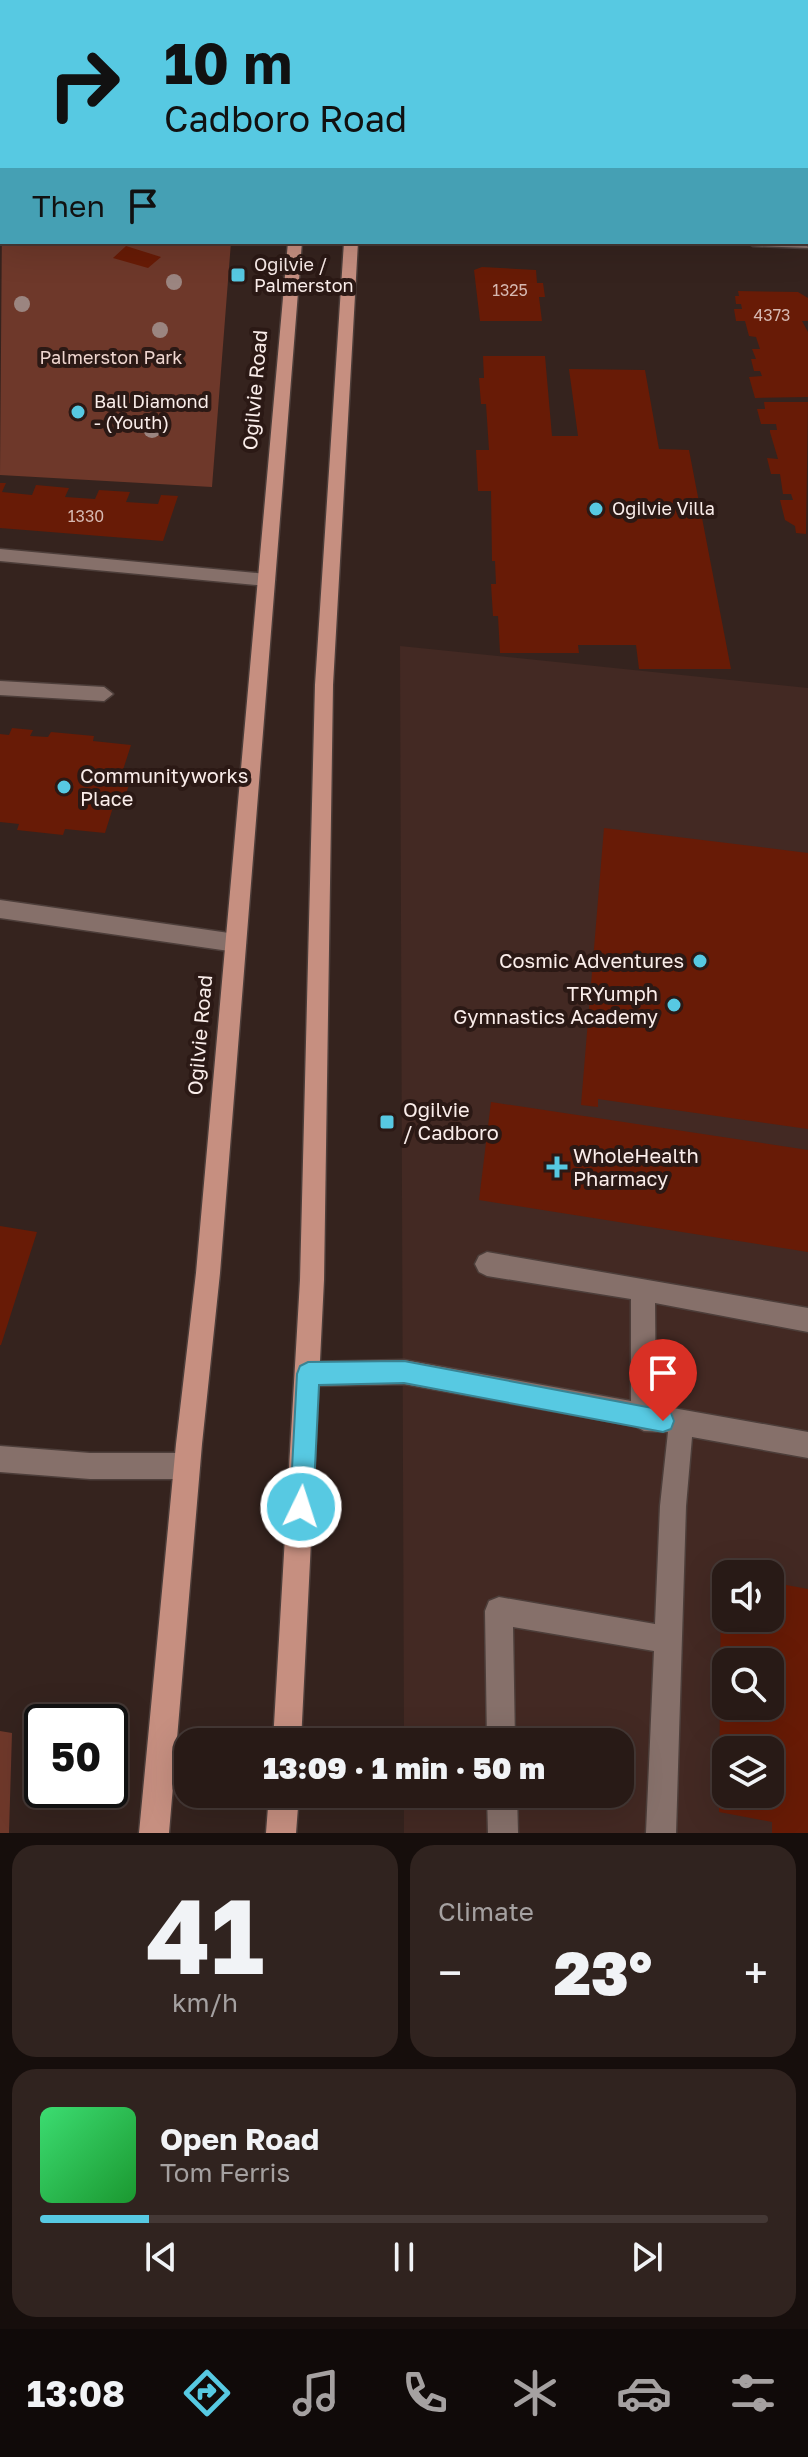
<!DOCTYPE html>
<html lang="en">
<head>
<meta charset="utf-8">
<style>
	body { margin:0; font-family:"Golos Text",sans-serif; background:#30231f; color:#f1f3f6; height:100vh; display:flex; flex-direction:column; font-size:30px; white-space:nowrap }
	* { box-sizing:border-box; margin:0 }
	p { font-size:26px; color:#a5a1a1 }
	.icon { flex:none; width:44px; height:44px; fill:none; stroke:currentColor; stroke-width:2; stroke-linecap:round; stroke-linejoin:round }
	.map { position:relative; height:1833px; overflow:hidden }
	.side { display:flex; flex-direction:column; gap:12px; padding:12px; background:#160e0c; flex:1 }
	.side>* { flex:none }
	.top-card { position:absolute; left:0px; top:0px; width:808px; height:244px; box-shadow:0 8px 32px #0002,0 0 0 2px #443835; background:#57c9e2; color:#111; overflow:hidden }
	.buttons { position:absolute; left:712px; top:1560px; display:grid; gap:16px }
	.buttons a { display:grid; place-items:center; width:72px; height:72px; border-radius:16px; background:#281a16; box-shadow:0 8px 32px #0002,0 0 0 2px #443835; font-size:40px }
	.speed { position:absolute; left:24px; top:1704px; display:flex; gap:16px; font-size:40px; font-weight:700; text-align:center }
	.speed>* { display:grid; place-content:center; width:104px; height:104px; border-radius:50%; background:#281a16; box-shadow:0 8px 32px #0002,0 0 0 2px #443835; line-height:1 }
	.speed .limit { border:4px solid #111; border-radius:12px; background:#fff; color:#111 }
	.pin { position:absolute; display:grid; place-items:center; width:68px; height:68px; color:#fff; margin:-82px -34px; border-radius:50% 50% 50% 0; rotate:-45deg; box-shadow:0 0 8px #0007 }
	.pin .icon { rotate:45deg }
	.me { position:absolute; width:88px; margin:-44px; rotate:4deg; stroke-linejoin:round; filter:drop-shadow(0 0 6px #0008) }
	.turn { display:flex; align-items:center; gap:28px; height:168px; padding:0 32px; font-size:36px }
	.turn .icon { width:104px; height:104px; stroke-width:2.5 }
	.turn b { display:block; font-size:56px; line-height:68px }
	.then { display:flex; align-items:center; height:76px; padding:0 32px; background:#0003; gap:16px; font-size:30px }
	.big { font-size:60px; font-weight:800; line-height:1.1 }
	.side .card { flex:1; display:flex; flex-direction:column; justify-content:center; gap:12px; min-width:0; padding:0 28px; border-radius:24px; background:#30231f }
	.side .dial { align-items:center; gap:0 }
	.dial b { font-size:104px; line-height:1 }
	.song { display:flex; align-items:center; gap:24px }
	.cover { width:96px; height:96px; border-radius:12px; background:linear-gradient(135deg,hsl(140 70% 55%),hsl(130 70% 35%)) }
	.played { height:8px; border-radius:4px; background:linear-gradient(90deg,#57c9e2 15%,#443835 15%) }
	.keys { display:flex; justify-content:space-around; direction:ltr }
	.heat { display:flex; justify-content:space-between; align-items:center; font-size:44px; direction:ltr }
	.side .tiles { flex:1; display:grid; gap:12px; grid-template-columns:1fr 1fr }
	.card:last-child { grid-column:span 2 }
	.trip { position:absolute; left:174px; top:1728px; width:460px; height:80px; border-radius:24px; background:#281a16; box-shadow:0 8px 32px #0002,0 0 0 2px #443835; font-weight:800; line-height:80px; text-align:center }
	.tabs { display:flex; height:128px; justify-content:space-around; align-items:center; background:#100a09; color:#a5a1a1 }
	.tabs .icon { width:56px; height:56px }
	.tabs .current { color:#57c9e2 }
	.tabs b { font-size:36px; color:#f1f3f6 }
	.map>svg:first-child { display:block }
	.built { fill:#432923; fill-rule:evenodd }
	.green { fill:#6e382a }
	.building { fill:#681b06; fill-rule:evenodd }
	.lines { fill:none; stroke-linecap:round; stroke-linejoin:round }
	.minor-casing { stroke:#4d3e3a; stroke-width:3 }
	.major-casing { stroke:#4d3e3a; stroke-width:3 }
	.minor { fill:#86706a; fill-rule:evenodd }
	.major { fill:#c68f80; fill-rule:evenodd }
	.tree { fill:#9b8580 }
	.route { fill:#57c9e2; stroke:#398393; stroke-width:2 }
	.poi-dot { fill:#57c9e2; stroke:#2b1915; stroke-width:3 }
	.labels { text-anchor:middle; stroke-width:8; stroke-linejoin:round; paint-order:stroke }
	.number-label { font-size:16px; fill:#d6b8b1 }
	.far-poi-label { font-size:18px; fill:#faedea; stroke:#2b1915; text-anchor:start }
	.far-park-label { font-size:18px; fill:#efd6d0; stroke:#2b1915 }
	.street-label { font-size:20px; fill:#faedea; stroke:#2b1915 }
	.poi-label { font-size:20px; fill:#faedea; stroke:#2b1915; text-anchor:start }
</style>
</head>
<body>
<div class="map">
<svg width="808" height="1833" viewBox="0 0 808 1833">
	<rect width="100%" height="100%" fill="#35231e"/>
	<path class="built" d="M 400,646 L 808,688 L 808,1833 L 404,1833 L 404,1794 L 620,1794 L 620,1742 L 404,1742 ZM 726,1574 L 770,1574 L 770,1618 L 726,1618 ZM 726,1662 L 770,1662 L 770,1706 L 726,1706 ZM 726,1750 L 770,1750 L 770,1794 L 726,1794 Z"/>
	<path class="green" d="M 2,221 L 2,242 L 231,242 L 212,487 L 0,475 Z
		M 0,1731 L 12,1733 L 9,1833 L 0,1833 Z"/>
	<path class="building" d="M 126,246 L 161,257 L 148,268 L 113,258 Z
		M 482,267 L 536,270 L 537,283 L 543,283 L 545,297 L 539,297 L 542,321 L 480,321 L 474,270 Z
		M 738,291 L 798,292 L 808,298 L 808,321 L 802,321 L 808,332 L 808,397 L 755,398 L 749,377 L 762,376 L 760,371 L 754,371 L 751,359 L 756,359 L 752,349 L 760,349 L 756,337 L 749,336 L 745,321 L 736,321 L 734,309 L 742,309 L 741,304 L 736,304 L 735,296 L 739,296 Z
		M 483,356 L 545,356 L 552,436 L 578,436 L 569,369 L 645,370 L 659,449 L 689,450 L 731,669 L 639,669 L 636,645 L 578,645 L 579,653 L 500,653 L 498,616 L 493,616 L 491,584 L 496,584 L 495,561 L 492,561 L 491,491 L 478,491 L 476,450 L 489,450 L 486,404 L 481,404 L 479,378 L 484,378 Z
		M 764,402 L 808,402 L 806,534 L 796,533 L 795,526 L 785,520 L 780,500 L 793,500 L 791,494 L 783,494 L 780,474 L 771,474 L 767,458 L 778,459 L 770,432 L 770,430 L 777,430 L 776,424 L 761,424 L 757,409 L 765,409 Z
		M 0,483 L 6,483 L 2,492 L 32,495 L 36,485 L 69,488 L 65,497 L 95,499 L 99,490 L 130,492 L 126,502 L 158,504 L 161,495 L 178,496 L 163,541 L 0,528 Z
		M 12,728 L 33,730 L 30,736 L 48,737 L 51,732 L 94,736 L 93,741 L 131,745 L 123,770 L 133,771 L 123,804 L 114,804 L 105,833 L 65,829 L 63,835 L 17,830 L 19,824 L 0,822 L 0,734 L 9,735 Z
		M 604,828 L 808,853 L 808,1129 L 598,1099 L 598,1107 L 581,1105 Z
		M 491,1102 L 808,1150 L 808,1252 L 479,1200 Z
		M 0,1226 L 37,1232 L 1,1345 L 0,1345 Z
		M 721,1574 L 726,1575 L 726,1618 L 770,1618 L 770,1582 L 808,1589 L 808,1833 L 772,1833 L 772,1822 L 719,1812 ZM 726,1662 L 770,1662 L 770,1706 L 726,1706 ZM 726,1750 L 770,1750 L 770,1794 L 726,1794 Z"/>
	<g class="lines">
		<g class="minor-casing">
			<path id="minor" d="M 68,0 L 78,0 L 79,2 L 69,2 Z
				M 806,126 L 808,126 L 808,134 L 806,134 Z
				M 2,143 L 2,153 L 0,154 L 0,144 Z
				M 806,240 L 808,248 L 753,246 L 746,242 Z
				M 0,549 L 267,574 L 275,580 L 267,586 L 0,561 Z
				M 0,681 L 104,687 L 113,694 L 104,701 L 0,695 Z
				M 0,900 L 236,934 L 243,937 L 246,943 L 243,949 L 236,952 L 0,918 Z
				M 487,1252 L 808,1308 L 808,1332 L 655,1303 L 656,1405 L 808,1432 L 808,1458 L 692,1437 L 686,1506 L 676,1833 L 646,1833 L 654,1651 L 513,1627 L 515,1742 L 487,1742 L 485,1611 L 489,1601 L 499,1597 L 655,1624 L 660,1506 L 668,1432 L 644,1431 L 635,1426 L 404,1384 L 308,1386 L 299,1383 L 296,1374 L 299,1365 L 308,1362 L 404,1360 L 631,1401 L 631,1299 L 487,1276 L 479,1272 L 475,1264 L 479,1256 Z
				M 0,1446 L 90,1453 L 187,1453 L 196,1457 L 200,1466 L 196,1475 L 187,1479 L 90,1479 L 0,1472 Z
				M 487,1794 L 517,1794 L 518,1833 L 488,1833 Z"/>
		</g>
		<g class="major-casing">
			<path id="major" d="M 351,0 L 361,0 L 361,2 L 351,2 Z
				M 288,242 L 302,242 L 220,1273 L 202,1444 L 169,1833 L 139,1833 L 176,1444 L 196,1273 Z
				M 344,242 L 358,242 L 333,685 L 324,1280 L 301,1742 L 273,1742 L 300,1280 L 315,685 Z
				M 269,1794 L 299,1794 L 296,1833 L 266,1833 Z"/>
		</g>
		<use href="#minor" class="minor"/>
		<use href="#major" class="major"/>
	</g>
	<g class="tree">
		<circle cx="174" cy="282" r="8"/>
		<circle cx="22" cy="304" r="8"/>
		<circle cx="160" cy="330" r="8"/>
		<circle cx="152" cy="429" r="9"/>
	</g>
	<path class="route" d="M 404,1361 L 663,1410 L 671,1413 L 674,1421 L 671,1429 L 663,1432 L 404,1383 L 319,1385 L 313,1507 L 310,1515 L 301,1519 L 293,1515 L 290,1507 L 297,1374 L 300,1366 L 308,1362 Z"/>
	<g class="poi-dot">
		<rect x="230" y="267" width="16" height="16" rx="4"/>
		<circle cx="78" cy="412" r="8"/>
		<circle cx="596" cy="509" r="8"/>
		<circle cx="64" cy="787" r="8"/>
		<circle cx="700" cy="961" r="8"/>
		<circle cx="674" cy="1005" r="8"/>
		<rect x="379" y="1114" width="16" height="16" rx="4"/>
		<path d="M553 1155h8v8h8v8h-8v8h-8v-8h-8v-8h8z"/>
	</g>
	<g class="labels">
		<g class="number-label">
			<text x="510" y="296">1325</text>
			<text x="772" y="321">4373</text>
			<text x="86" y="522">1330</text>
		</g>
		<g class="far-poi-label">
			<text x="254" y="271">Ogilvie /<tspan x="254" dy="21">Palmerston</tspan></text>
			<text x="94" y="408">Ball Diamond<tspan x="94" dy="21">- (Youth)</tspan></text>
			<text x="612" y="515">Ogilvie Villa</text>
		</g>
		<g class="far-park-label">
			<text x="111" y="364">Palmerston Park</text>
		</g>
		<g class="street-label">
			<text transform="translate(255 390) rotate(-85)" y="7">Ogilvie Road</text>
			<text transform="translate(200 1035) rotate(-85)" y="7">Ogilvie Road</text>
		</g>
		<g class="poi-label">
			<text x="80" y="783">Communityworks<tspan x="80" dy="23">Place</tspan></text>
			<text x="684" y="968" text-anchor="end">Cosmic Adventures</text>
			<text x="658" y="1001" text-anchor="end">TRYumph<tspan x="658" dy="23">Gymnastics Academy</tspan></text>
			<text x="403" y="1117">Ogilvie<tspan x="403" dy="23">/ Cadboro</tspan></text>
			<text x="573" y="1163">WholeHealth<tspan x="573" dy="23">Pharmacy</tspan></text>
		</g>
	</g>
</svg>
<div class="buttons">
<a><svg class="icon" aria-label="sound" viewBox="0 0 24 24"><path d="M4 9h4l5-4v14l-5-4H4zM17 9q2 3 0 6"/></svg></a>
<a><svg class="icon" aria-label="search" viewBox="0 0 24 24"><circle cx="10" cy="10" r="6"/><path d="M15 15l6 6"/></svg></a>
<a><svg class="icon" aria-label="layers" viewBox="0 0 24 24"><path d="M12 4l9 5-9 5-9-5zM3 14l9 5 9-5"/></svg></a>
</div>
<div class="speed"><div class="limit">50</div></div>
<div class="pin" style="left:663px;top:1421px;background:#d93025"><svg class="icon" aria-label="arrive" viewBox="0 0 24 24"><path d="M6 21V4h12l-3 4 3 4H6"/></svg></div>
<svg class="me" style="left:301px;top:1507px" viewBox="-20 -20 40 40"><circle r="17" fill="#57c9e2" stroke="#fff" stroke-width="3"/><path d="M0-11L8 9 0 5-8 9z" fill="#fff"/></svg>
<div class="trip">13:09 · 1 min · 50 m</div>
<div class="top-card">
<div class="turn"><svg class="icon" aria-label="right" viewBox="0 0 24 24"><path d="M7 20v-9h11M14 6l5 5-5 5"/></svg><div><b>10 m</b>Cadboro Road</div></div>
<div class="then">Then<svg class="icon" aria-label="arrive" viewBox="0 0 24 24"><path d="M6 21V4h12l-3 4 3 4H6"/></svg></div>
</div>
</div>
<section class="side">
<div class="tiles">
<div class="card dial"><b>41</b><p>km/h</p></div>
<div class="card"><p>Climate</p>
<div class="heat"><a>−</a><b class="big">23°</b><a>+</a></div>
</div>
<div class="card">
<div class="song"><i class="cover"></i><div><b>Open Road</b><p>Tom Ferris</p></div></div>
<div class="played"></div>
<div class="keys"><svg class="icon" aria-label="previous" viewBox="0 0 24 24"><path d="M18 5L8 12l10 7zM5 5v14"/></svg><svg class="icon" aria-label="pause" viewBox="0 0 24 24"><path d="M8 5v14M16 5v14"/></svg><svg class="icon" aria-label="next" viewBox="0 0 24 24"><path d="M6 5l10 7-10 7zM19 5v14"/></svg></div>
</div>
</div>
</section>
<nav class="tabs">
<b>13:08</b>
<svg class="icon current" aria-label="directions" viewBox="0 0 24 24"><path d="M12 3l9 9-9 9-9-9zM9 14v-3h6M13 9l2 2-2 2"/></svg>
<svg class="icon" aria-label="music" viewBox="0 0 24 24"><path d="M9 18V5l10-2v13"/><circle cx="6" cy="18" r="3"/><circle cx="16" cy="16" r="3"/></svg>
<svg class="icon" aria-label="phone" viewBox="0 0 24 24"><path d="M5 4h4l2 5-3 2q2 4 5 5l2-3 5 2v4C11 20 4 13 5 4z"/></svg>
<svg class="icon" aria-label="climate" viewBox="0 0 24 24"><path d="M12 3v18M4 7l16 10M4 17L20 7"/></svg>
<svg class="icon" aria-label="car" viewBox="0 0 24 24"><path d="M5 17H2v-5l4-1 3-4h7l3 4 3 1v5h-3M9 17h6M6 11h13"/><circle cx="7" cy="17" r="2"/><circle cx="17" cy="17" r="2"/></svg>
<svg class="icon" aria-label="filters" viewBox="0 0 24 24"><path d="M4 7h16M4 17h16"/><circle cx="9" cy="7" r="2"/><circle cx="15" cy="17" r="2"/></svg>
</nav>
</body>
</html>
